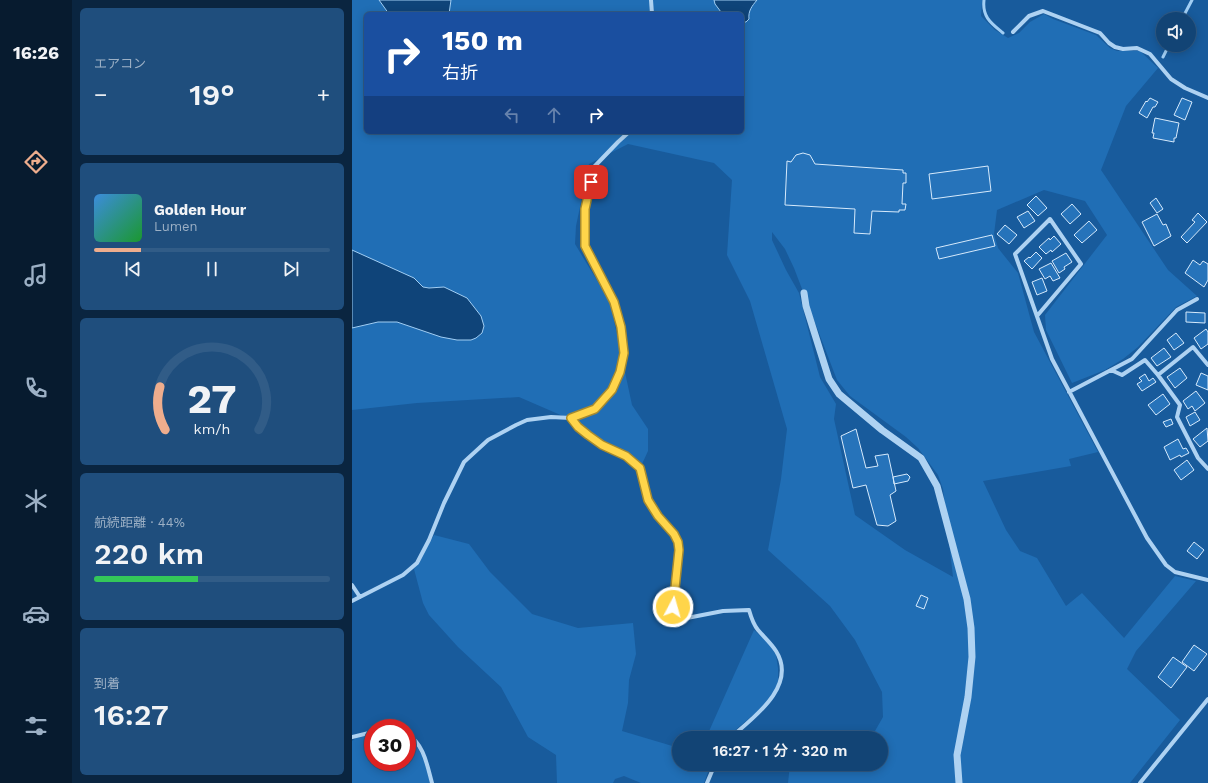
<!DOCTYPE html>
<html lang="ja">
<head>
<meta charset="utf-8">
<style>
	body { margin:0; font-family:"Work Sans","Noto Sans JP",sans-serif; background:#1f4e7d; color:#f1f3f6; height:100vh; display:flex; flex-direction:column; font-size:15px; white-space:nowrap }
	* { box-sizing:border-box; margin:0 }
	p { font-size:13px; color:#9cb0c5 }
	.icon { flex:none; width:22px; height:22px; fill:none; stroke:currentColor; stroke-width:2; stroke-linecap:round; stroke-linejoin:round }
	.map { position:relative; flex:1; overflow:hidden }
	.drawer { display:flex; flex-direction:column; gap:8px; padding:8px; background:#0a2540; width:280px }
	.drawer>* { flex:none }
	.banner { position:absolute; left:12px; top:12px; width:380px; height:122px; border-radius:6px; box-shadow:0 2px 10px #0003,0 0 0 1px #315c87; background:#1a4fa0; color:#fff; overflow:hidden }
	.fabs { position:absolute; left:804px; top:12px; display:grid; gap:8px }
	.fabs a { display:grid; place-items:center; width:40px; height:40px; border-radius:50%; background:#124475; box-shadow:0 2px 10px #0003,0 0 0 1px #315c87; font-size:20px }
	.speed { position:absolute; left:12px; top:719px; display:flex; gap:8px; font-size:20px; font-weight:700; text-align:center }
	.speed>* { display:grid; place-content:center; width:52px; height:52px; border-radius:50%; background:#124475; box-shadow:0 2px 10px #0003,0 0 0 1px #315c87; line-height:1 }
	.speed .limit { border:6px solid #d22; background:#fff; color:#111 }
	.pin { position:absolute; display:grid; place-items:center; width:34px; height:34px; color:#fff; margin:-17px; border-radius:8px; box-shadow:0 2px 6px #0006 }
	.me { position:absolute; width:44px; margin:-22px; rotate:6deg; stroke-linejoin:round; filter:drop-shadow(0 0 3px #0008) }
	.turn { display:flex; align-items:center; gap:14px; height:84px; padding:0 12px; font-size:18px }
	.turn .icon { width:52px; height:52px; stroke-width:2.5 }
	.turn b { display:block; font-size:28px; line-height:34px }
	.lanes { display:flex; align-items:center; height:38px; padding:0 12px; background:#0003; justify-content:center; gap:20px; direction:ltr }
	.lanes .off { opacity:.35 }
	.big { font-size:30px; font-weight:600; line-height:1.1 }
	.drawer .card { flex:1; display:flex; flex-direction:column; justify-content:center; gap:6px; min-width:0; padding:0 14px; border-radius:6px; background:#1f4e7d }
	.drawer .dial { align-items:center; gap:0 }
	.dial svg { height:104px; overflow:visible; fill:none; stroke:#315c87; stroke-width:7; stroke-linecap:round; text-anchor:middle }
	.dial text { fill:#f1f3f6; stroke:none }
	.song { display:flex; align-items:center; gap:12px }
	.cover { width:48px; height:48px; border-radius:6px; background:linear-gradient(135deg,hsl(210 70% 55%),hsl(130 70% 35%)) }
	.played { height:4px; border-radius:2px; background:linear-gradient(90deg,#eead8d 20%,#315c87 20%) }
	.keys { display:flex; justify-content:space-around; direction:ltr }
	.heat { display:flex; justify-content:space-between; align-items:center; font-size:22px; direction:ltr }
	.charge { height:6px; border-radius:3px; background:linear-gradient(90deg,#34c759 44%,#315c87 0) }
	.trip { position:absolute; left:320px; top:731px; width:216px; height:40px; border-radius:20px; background:#124475; box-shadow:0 2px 10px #0003,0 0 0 1px #315c87; font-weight:600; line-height:40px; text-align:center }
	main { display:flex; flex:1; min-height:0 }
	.tab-bar { display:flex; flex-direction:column; width:72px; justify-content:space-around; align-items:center; background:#071b2f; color:#9cb0c5 }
	.tab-bar .icon { width:28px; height:28px }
	.tab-bar .on { color:#eead8d }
	.tab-bar b { font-size:18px; color:#f1f3f6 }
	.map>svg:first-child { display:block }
	.green { fill:#206eb5; fill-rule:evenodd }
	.water { fill:#0f4479; stroke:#a1cef4 }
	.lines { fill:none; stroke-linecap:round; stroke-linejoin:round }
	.stream { stroke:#a1cef4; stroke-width:3 }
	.building { fill:#2673ba; stroke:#d6eafc }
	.minor { stroke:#aed2f2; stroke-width:4 }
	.tertiary { stroke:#aed2f2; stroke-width:7 }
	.route-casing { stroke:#a68a30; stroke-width:10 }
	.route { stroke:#ffd54a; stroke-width:7 }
</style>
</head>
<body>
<main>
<nav class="tab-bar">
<b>16:26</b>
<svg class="icon on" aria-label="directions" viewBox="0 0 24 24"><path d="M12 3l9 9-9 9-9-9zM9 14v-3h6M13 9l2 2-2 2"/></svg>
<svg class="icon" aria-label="music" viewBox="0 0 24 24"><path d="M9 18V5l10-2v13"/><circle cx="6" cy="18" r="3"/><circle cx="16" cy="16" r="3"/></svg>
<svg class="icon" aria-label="phone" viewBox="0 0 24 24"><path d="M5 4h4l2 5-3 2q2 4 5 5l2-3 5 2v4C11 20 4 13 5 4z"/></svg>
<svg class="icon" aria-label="climate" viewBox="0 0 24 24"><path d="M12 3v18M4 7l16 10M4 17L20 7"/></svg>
<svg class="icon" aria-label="car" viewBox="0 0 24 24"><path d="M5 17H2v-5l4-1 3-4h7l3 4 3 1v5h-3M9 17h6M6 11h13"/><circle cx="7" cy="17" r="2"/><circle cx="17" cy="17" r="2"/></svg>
<svg class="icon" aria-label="filters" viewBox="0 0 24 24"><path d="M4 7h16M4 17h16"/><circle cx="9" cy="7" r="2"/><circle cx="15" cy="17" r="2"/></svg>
</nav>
<section class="drawer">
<div class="card"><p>エアコン</p>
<div class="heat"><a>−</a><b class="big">19°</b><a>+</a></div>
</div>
<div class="card">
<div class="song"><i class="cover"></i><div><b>Golden Hour</b><p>Lumen</p></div></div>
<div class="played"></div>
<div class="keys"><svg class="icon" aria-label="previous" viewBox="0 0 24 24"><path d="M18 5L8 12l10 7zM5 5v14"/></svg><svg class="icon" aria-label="pause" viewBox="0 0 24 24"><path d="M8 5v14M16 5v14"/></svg><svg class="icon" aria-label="next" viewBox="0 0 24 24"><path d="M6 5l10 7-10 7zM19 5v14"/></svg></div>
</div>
<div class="card dial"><svg viewBox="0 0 100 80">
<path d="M14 69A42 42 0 1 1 86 69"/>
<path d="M14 69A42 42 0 0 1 10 36" stroke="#eead8d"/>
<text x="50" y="56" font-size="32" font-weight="700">27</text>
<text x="50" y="72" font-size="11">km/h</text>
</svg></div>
<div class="card"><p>航続距離 · 44%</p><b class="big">220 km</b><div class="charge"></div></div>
<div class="card"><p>到着</p><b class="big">16:27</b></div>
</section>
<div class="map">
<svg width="856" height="783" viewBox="0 0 856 783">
	<rect width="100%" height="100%" fill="#185b9c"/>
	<path class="green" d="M 0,0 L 631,0 L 630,2 L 629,16 L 643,30 L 656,38 L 667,33 L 678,22 L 692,14 L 701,19 L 744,35 L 758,48 L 765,51 L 788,51 L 806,68 L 774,106 L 749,170 L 816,270 L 845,296 L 824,307 L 786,347 L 771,359 L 753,370 L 720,383 L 694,330 L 693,315 L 755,235 L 733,201 L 692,190 L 645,210 L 642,234 L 646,248 L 666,273 L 682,332 L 746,452 L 717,459 L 719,466 L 631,481 L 654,530 L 668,551 L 685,558 L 714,606 L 730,593 L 772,638 L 823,576 L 844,581 L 784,651 L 775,669 L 828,720 L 778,783 L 436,783 L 438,764 L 529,764 L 529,738 L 519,738 L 531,717 L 530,692 L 503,640 L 478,606 L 416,550 L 429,479 L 435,429 L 398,301 L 375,255 L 380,180 L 362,163 L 276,144 L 237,164 L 224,226 L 223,244 L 258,302 L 280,405 L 296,429 L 296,451 L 290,464 L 279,456 L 239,433 L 227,423 L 167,397 L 65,403 L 0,410 ZM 14,14 L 390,14 L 390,132 L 14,132 ZM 420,232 L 433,249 L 442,268 L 485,380 L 498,396 L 554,437 L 566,448 L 586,475 L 591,489 L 601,577 L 553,550 L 503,515 L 482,419 L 484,404 L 468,377 L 447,293 L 434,270 L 420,240 Z
		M 82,535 L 117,544 L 138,572 L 180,614 L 226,628 L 281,623 L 284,654 L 277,680 L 276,703 L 270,731 L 327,748 L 327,764 L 359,764 L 352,783 L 289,783 L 272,776 L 263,779 L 261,783 L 205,783 L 204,755 L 176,737 L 149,687 L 106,647 L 77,615 L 71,603 L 62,569 Z
		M 402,630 L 417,644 L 424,655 L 426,668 L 426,682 L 422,692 L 407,710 L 374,738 L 354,738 Z
		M 21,735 L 21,762 L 55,762 L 55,736 C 71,750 73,764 78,783 L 0,783 L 0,741 L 4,738 Z"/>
	<path class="water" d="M 27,0 L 99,0 L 97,14 L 37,14 Z
		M 362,0 L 405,0 C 400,6 396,11 397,19 L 394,22 L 390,22 L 390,14 L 369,12 L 363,4 Z
		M 0,250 L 62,278 L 71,287 L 77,288 L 92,287 L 115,298 L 129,316 L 132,326 L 130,333 L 124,338 L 119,340 L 105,340 L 89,337 L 45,322 L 26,322 L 0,328 Z"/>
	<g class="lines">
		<path class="stream" d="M 632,0 C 630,17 639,23 651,33
			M 830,19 L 840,0
			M 811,57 L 817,45"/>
	</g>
	<path class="building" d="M 798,98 L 806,102 L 803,107 L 801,107 L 795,118 L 787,113 L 794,101 L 795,102 Z
		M 830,98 L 840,102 L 833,120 L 822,115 Z
		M 803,118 L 827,123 L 824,138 L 822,138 L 822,142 L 801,138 L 802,133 L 800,133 Z
		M 451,153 L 458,155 L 463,164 L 551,170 L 551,173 L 554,173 L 554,183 L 551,183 L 550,204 L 554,204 L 553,210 L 547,210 L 547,212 L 520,211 L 518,234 L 502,233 L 503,209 L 433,205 L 435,161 L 439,162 L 444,155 Z
		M 636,166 L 639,191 L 580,199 L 577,174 Z
		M 684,196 L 695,208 L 686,216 L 675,205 Z
		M 804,198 L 811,209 L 805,213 L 798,203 Z
		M 720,204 L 729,214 L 718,224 L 709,214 Z
		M 676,211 L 683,221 L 672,228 L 665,217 Z
		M 846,213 L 855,222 L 835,243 L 829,237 L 843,222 L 840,220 Z
		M 805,214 L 811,225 L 814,224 L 819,236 L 802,246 L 790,222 Z
		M 737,221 L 745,230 L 730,243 L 722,235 Z
		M 653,225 L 665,235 L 657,244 L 645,234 Z
		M 640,235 L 643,246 L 587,259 L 584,248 Z
		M 702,236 L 709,244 L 700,252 L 699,250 L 694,254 L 687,247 L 697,238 L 698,240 Z
		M 684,252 L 690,258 L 680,269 L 672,261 L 677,257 L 678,258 Z
		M 714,253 L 720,262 L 712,267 L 713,269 L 707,273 L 700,261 Z
		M 841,260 L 848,265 L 851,261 L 856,264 L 856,280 L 852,287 L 833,273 Z
		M 699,263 L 708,278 L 701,281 L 698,276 L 693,279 L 687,269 Z
		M 690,278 L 695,291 L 685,295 L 680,282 Z
		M 834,312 L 853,313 L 853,323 L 834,322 Z
		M 854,329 L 856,332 L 856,344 L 849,349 L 842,338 Z
		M 824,333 L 832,343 L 822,350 L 815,340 Z
		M 812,348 L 819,357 L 805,366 L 799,358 Z
		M 828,368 L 835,378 L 823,388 L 815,377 Z
		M 849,373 L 856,376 L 856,390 L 844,385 Z
		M 793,374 L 797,381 L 801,378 L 804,382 L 790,391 L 785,384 L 790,381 L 787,378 Z
		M 844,391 L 853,403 L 843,411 L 840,406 L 836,409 L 831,401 Z
		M 811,394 L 818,404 L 804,415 L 796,405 Z
		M 843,412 L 848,420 L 838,426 L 834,417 Z
		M 819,419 L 821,424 L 814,427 L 811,422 Z
		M 855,428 L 856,441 L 848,447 L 841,439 Z
		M 504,429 L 514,468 L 526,466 L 523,456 L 536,454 L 544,491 L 538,495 L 544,521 L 536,526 L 525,525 L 514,485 L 501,488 L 489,436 Z
		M 826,439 L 831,449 L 834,448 L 837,453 L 829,457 L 828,455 L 818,460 L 812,447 Z
		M 835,460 L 842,470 L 829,480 L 822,470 Z
		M 555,474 L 558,477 L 556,481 L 542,484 L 541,477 Z
		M 842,542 L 852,550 L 845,559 L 835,551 Z
		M 569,595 L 576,598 L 572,609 L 564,606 Z
		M 842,645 L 855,654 L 842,671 L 830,662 Z
		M 821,657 L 835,667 L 819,688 L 806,677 Z"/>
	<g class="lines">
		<path class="minor" d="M 299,0 L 300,14
			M 661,32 L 677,16 L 691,11 L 748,33 L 757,43 L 763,47 L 771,49 L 785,48 L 798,54 L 819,79 L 833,88 L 856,98
			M 685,316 L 729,264 L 698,219 L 663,254 L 700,359 L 795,538 L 814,565 L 823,572 L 856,580
			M 759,370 L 770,375 L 793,360 L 806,375 L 828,405 L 825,417 L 846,458 L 856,469
			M 806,375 L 841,347 L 856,365
			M 717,392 L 780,359 L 825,310 L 845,299
			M 219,418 L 226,427 L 236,435 L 250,445 L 274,456 L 288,468 L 296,499 L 306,516 L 322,534 L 326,542 L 327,551 L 321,607 L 322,617 L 335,618 L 371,611 L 397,610 C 399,617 401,624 406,630 C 412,637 419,643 424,651 C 446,686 401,718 378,738
			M 0,585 L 8,597
			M 0,601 L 51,575 L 65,563 L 77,540 L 92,503 L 112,462 L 136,440 L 164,425 L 175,420 L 199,417 L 219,418 L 243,409 L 260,390 L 268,372 L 273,353 L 269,327 L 262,302 L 233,246 L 233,209 L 241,168 L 266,142 L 277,132
			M 55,734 C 72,744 75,765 80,783
			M 0,737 L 21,732
			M 355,783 L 363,764
			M 788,783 L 856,699"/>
		<path class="tertiary" d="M 452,293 L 454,306 L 477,379 L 487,394 L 530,430 L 569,458 L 585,486 L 615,599 L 619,628 L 620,657 L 616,697 L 605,755 L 607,783"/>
	</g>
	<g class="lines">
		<g class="route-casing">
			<path id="route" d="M 239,182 L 233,209 L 233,246 L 262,302 L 269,327 L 272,353 L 268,372 L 260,390 L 243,409 L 219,418 L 226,427 L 236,435 L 250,445 L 274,456 L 288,468 L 296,500 L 306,516 L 322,534 L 326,542 L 327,550 L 321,607"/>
		</g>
		<use href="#route" class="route"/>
	</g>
</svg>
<div class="fabs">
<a><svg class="icon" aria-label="sound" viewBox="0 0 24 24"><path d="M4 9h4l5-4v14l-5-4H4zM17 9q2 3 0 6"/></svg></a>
</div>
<div class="speed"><div class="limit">30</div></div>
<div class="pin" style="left:239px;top:182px;background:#d93025"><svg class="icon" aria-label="arrive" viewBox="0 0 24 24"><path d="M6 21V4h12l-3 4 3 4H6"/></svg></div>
<svg class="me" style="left:321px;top:607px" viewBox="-20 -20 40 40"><circle r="17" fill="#ffd54a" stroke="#fff" stroke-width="3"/><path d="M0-11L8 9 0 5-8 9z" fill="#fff"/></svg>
<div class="trip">16:27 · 1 分 · 320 m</div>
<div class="banner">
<div class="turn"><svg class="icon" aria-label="right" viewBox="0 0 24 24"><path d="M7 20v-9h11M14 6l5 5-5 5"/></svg><div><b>150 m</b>右折</div></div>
<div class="lanes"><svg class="icon off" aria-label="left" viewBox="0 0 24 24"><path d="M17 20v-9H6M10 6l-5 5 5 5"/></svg><svg class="icon off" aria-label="ahead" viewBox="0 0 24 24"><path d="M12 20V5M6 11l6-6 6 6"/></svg><svg class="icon" aria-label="right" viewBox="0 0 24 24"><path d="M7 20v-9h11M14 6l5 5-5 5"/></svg></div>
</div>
</div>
</main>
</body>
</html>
